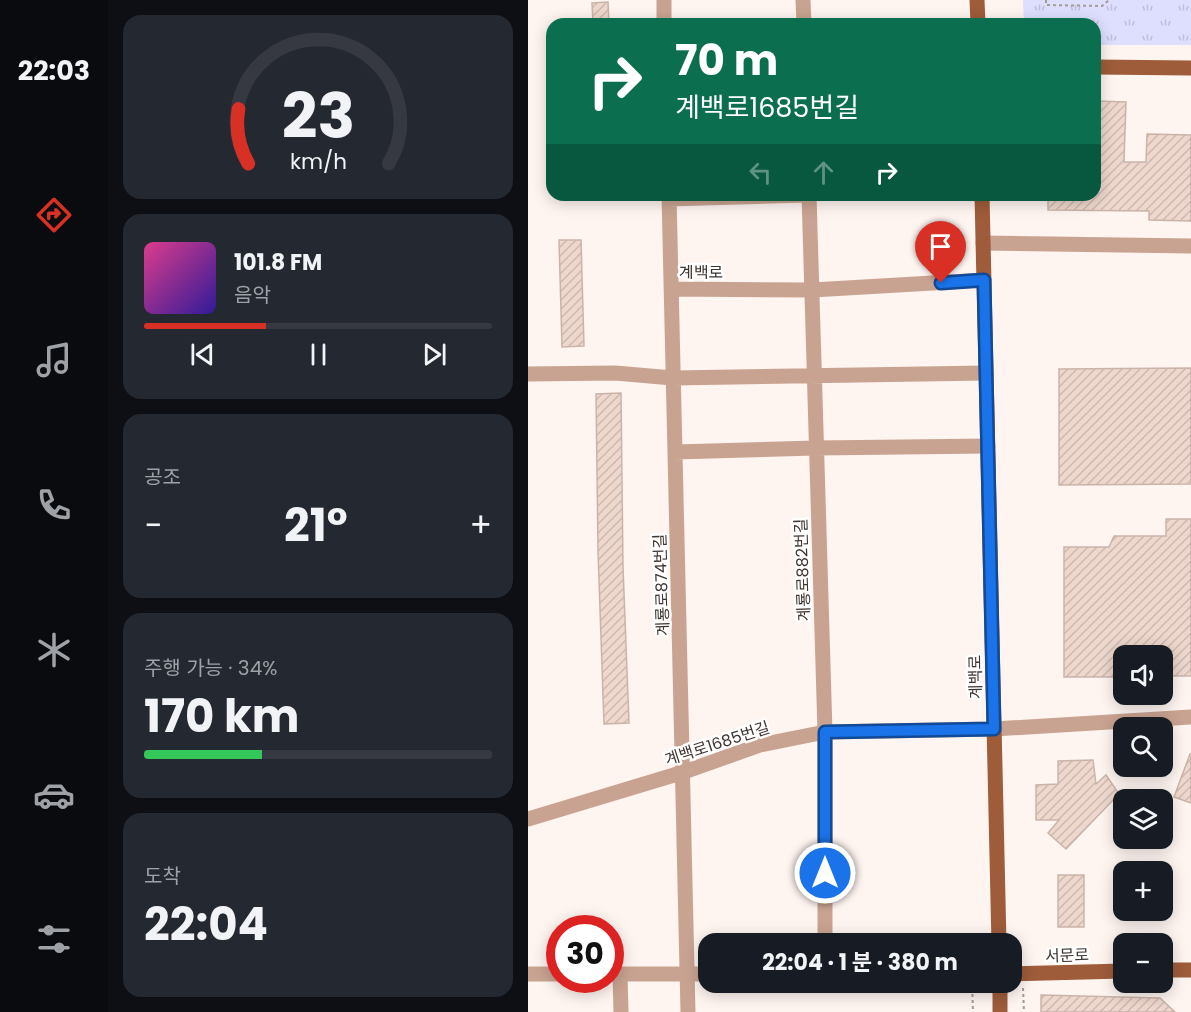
<!DOCTYPE html>
<html lang="ko">
<head>
<meta charset="utf-8">
<style>
	body { margin:0; font-family:Poppins,"Noto Sans KR",sans-serif; background:#242831; color:#f1f3f6; height:100vh; display:flex; flex-direction:column; font-size:22px; white-space:nowrap }
	* { box-sizing:border-box; margin:0 }
	p { font-size:20px; color:#9ea1a6 }
	.icon { flex:none; width:33px; height:33px; fill:none; stroke:currentColor; stroke-width:2; stroke-linecap:round; stroke-linejoin:round }
	.map { position:relative; flex:1; overflow:hidden }
	.details { display:flex; flex-direction:column; gap:15px; padding:15px; background:#0d0f14; width:420px }
	.details>* { flex:none }
	.hud { position:absolute; left:18px; top:18px; width:555px; height:183px; border-radius:18px; box-shadow:0 3px 15px #0003; background:#0b6e4f; color:#fff; overflow:hidden }
	.buttons { position:absolute; left:585px; top:645px; display:grid; gap:12px }
	.buttons a { display:grid; place-items:center; width:60px; height:60px; border-radius:12px; background:#171b24; box-shadow:0 3px 15px #0003; font-size:30px }
	.speed { position:absolute; left:18px; top:915px; display:flex; gap:12px; font-size:30px; font-weight:700; text-align:center }
	.speed>* { display:grid; place-content:center; width:78px; height:78px; border-radius:50%; background:#171b24; box-shadow:0 3px 15px #0003; line-height:1 }
	.speed .limit { border:9px solid #d22; background:#fff; color:#111 }
	.pin { position:absolute; display:grid; place-items:center; width:51px; height:51px; color:#fff; margin:-62px -26px; border-radius:50% 50% 50% 0; rotate:-45deg; box-shadow:0 0 6px #0007 }
	.pin .icon { rotate:45deg }
	.me { position:absolute; width:66px; margin:-33px; rotate:0deg; stroke-linejoin:round; filter:drop-shadow(0 0 4px #0008) }
	.turn { display:flex; align-items:center; gap:21px; height:126px; padding:0 30px; font-size:27px }
	.turn .icon { width:78px; height:78px; stroke-width:2.5 }
	.turn b { display:block; font-size:42px; line-height:51px }
	.lanes { display:flex; align-items:center; height:57px; padding:0 30px; background:#0003; justify-content:center; gap:30px; direction:ltr }
	.lanes .off { opacity:.35 }
	.big { font-size:45px; font-weight:700; line-height:1.1 }
	.details .tile { flex:1; display:flex; flex-direction:column; justify-content:center; gap:9px; min-width:0; padding:0 21px; border-radius:18px; background:#242831 }
	.details .dial { align-items:center; gap:0 }
	.dial svg { height:156px; overflow:visible; fill:none; stroke:#363941; stroke-width:7; stroke-linecap:round; text-anchor:middle }
	.dial text { fill:#f1f3f6; stroke:none }
	.song { display:flex; align-items:center; gap:18px }
	.cover { width:72px; height:72px; border-radius:9px; background:linear-gradient(135deg,hsl(330 70% 55%),hsl(250 70% 35%)) }
	.played { height:6px; border-radius:3px; background:linear-gradient(90deg,#d93025 35%,#363941 35%) }
	.keys { display:flex; justify-content:space-around; direction:ltr }
	.heat { display:flex; justify-content:space-between; align-items:center; font-size:33px; direction:ltr }
	.charge { height:9px; border-radius:4px; background:linear-gradient(90deg,#34c759 34%,#363941 0) }
	.trip { position:absolute; left:170px; top:933px; width:324px; height:60px; border-radius:18px; background:#171b24; box-shadow:0 3px 15px #0003; font-weight:700; line-height:60px; text-align:center }
	main { display:flex; flex:1; min-height:0 }
	.dock { display:flex; flex-direction:column; width:108px; justify-content:space-around; align-items:center; background:#090b0e; color:#9ea1a6 }
	.dock .icon { width:42px; height:42px }
	.dock .active { color:#d93025 }
	.dock b { font-size:27px; color:#f1f3f6 }
	.map>svg:first-child { display:block }
	.grass { fill:url(#grass-tufts) }
	.building { fill:url(#building-hatch); stroke:#cab4aa; stroke-width:1.5 }
	.lines { fill:none; stroke-linecap:round; stroke-linejoin:round }
	.path { stroke:#a49a96; stroke-width:2; stroke-dasharray:3 3; stroke-linecap:butt }
	.minor { stroke:#c9a391; stroke-width:15 }
	.major { stroke:#9e5c3a; stroke-width:15 }
	.route-casing { stroke:#114b97; stroke-width:15 }
	.route { stroke:#1a73e8; stroke-width:10 }
	.labels { text-anchor:middle; stroke-width:5; stroke-linejoin:round; paint-order:stroke }
	.street-label { font-size:16px; fill:#3d342f; stroke:#fff }
</style>
</head>
<body>
<main>
<nav class="dock">
<b>22:03</b>
<svg class="icon active" aria-label="directions" viewBox="0 0 24 24"><path d="M12 3l9 9-9 9-9-9zM9 14v-3h6M13 9l2 2-2 2"/></svg>
<svg class="icon" aria-label="music" viewBox="0 0 24 24"><path d="M9 18V5l10-2v13"/><circle cx="6" cy="18" r="3"/><circle cx="16" cy="16" r="3"/></svg>
<svg class="icon" aria-label="phone" viewBox="0 0 24 24"><path d="M5 4h4l2 5-3 2q2 4 5 5l2-3 5 2v4C11 20 4 13 5 4z"/></svg>
<svg class="icon" aria-label="climate" viewBox="0 0 24 24"><path d="M12 3v18M4 7l16 10M4 17L20 7"/></svg>
<svg class="icon" aria-label="car" viewBox="0 0 24 24"><path d="M5 17H2v-5l4-1 3-4h7l3 4 3 1v5h-3M9 17h6M6 11h13"/><circle cx="7" cy="17" r="2"/><circle cx="17" cy="17" r="2"/></svg>
<svg class="icon" aria-label="filters" viewBox="0 0 24 24"><path d="M4 7h16M4 17h16"/><circle cx="9" cy="7" r="2"/><circle cx="15" cy="17" r="2"/></svg>
</nav>
<section class="details">
<div class="tile dial"><svg viewBox="0 0 100 80">
<path d="M14 69A42 42 0 1 1 86 69"/>
<path d="M14 69A42 42 0 0 1 9 41" stroke="#d93025"/>
<text x="50" y="56" font-size="32" font-weight="700">23</text>
<text x="50" y="72" font-size="11">km/h</text>
</svg></div>
<div class="tile">
<div class="song"><i class="cover"></i><div><b>101.8 FM</b><p>음악</p></div></div>
<div class="played"></div>
<div class="keys"><svg class="icon" aria-label="previous" viewBox="0 0 24 24"><path d="M18 5L8 12l10 7zM5 5v14"/></svg><svg class="icon" aria-label="pause" viewBox="0 0 24 24"><path d="M8 5v14M16 5v14"/></svg><svg class="icon" aria-label="next" viewBox="0 0 24 24"><path d="M6 5l10 7-10 7zM19 5v14"/></svg></div>
</div>
<div class="tile"><p>공조</p>
<div class="heat"><a>−</a><b class="big">21°</b><a>+</a></div>
</div>
<div class="tile"><p>주행 가능 · 34%</p><b class="big">170 km</b><div class="charge"></div></div>
<div class="tile"><p>도착</p><b class="big">22:04</b></div>
</section>
<div class="map">
<svg width="663" height="1012" viewBox="0 0 663 1012">
	<defs>
		<pattern id="grass-tufts" width="24" height="20" patternUnits="userSpaceOnUse" patternTransform="scale(1.5)"><rect width="24" height="20" fill="#dedefe"/><path d="M3 7l-1-3M5 7V3M7 7l1-3M15 17l-1-3M17 17v-4M19 17l1-3" fill="none" stroke="#bfbfda"/></pattern>
		<pattern id="building-hatch" width="6" height="6" patternUnits="userSpaceOnUse" patternTransform="scale(1.5)"><rect width="6" height="6" fill="#eed7cc"/><path d="M-1 1l2-2M0 6l6-6M5 7l2-2" fill="none" stroke="#cdb9b0"/></pattern>
	</defs>
	<rect width="100%" height="100%" fill="#fef4f0"/>
	<path class="grass" d="M 495,0 L 663,0 L 663,45 L 567,45 L 567,24 L 496,24 Z"/>
	<path class="building" d="M 80,2 L 81,24 L 65,24 L 64,3 Z
		M 567,101 L 598,102 L 596,162 L 618,162 L 619,134 L 663,135 L 663,221 L 621,220 L 621,211 L 520,210 L 520,195 L 567,195 Z
		M 31,240 L 53,240 L 56,346 L 34,347 Z
		M 663,368 L 663,484 L 531,485 L 531,369 Z
		M 93,393 L 95,567 L 101,723 L 76,724 L 70,551 L 68,394 Z
		M 638,519 L 663,519 L 663,676 L 634,676 L 634,656 L 596,656 L 596,677 L 536,677 L 536,547 L 581,547 L 586,536 L 638,536 Z
		M 662,754 L 663,754 L 663,803 L 646,797 Z
		M 565,760 L 568,784 L 578,775 L 591,794 L 538,849 L 520,833 L 531,820 L 508,820 L 508,785 L 530,784 L 530,761 Z
		M 530,875 L 556,875 L 556,927 L 530,927 Z
		M 513,995 L 632,998 L 647,1012 L 513,1012 Z"/>
	<g class="lines">
		<path class="path" d="M 518,0 L 518,5 L 574,6 L 581,0
			M 444,982 L 445,1012
			M 495,988 L 496,1012"/>
		<path class="minor" d="M 136,0 L 136,24
			M 275,0 L 276,24
			M 141,195 L 160,1012
			M 281,195 L 297,732 L 297,944
			M 141,199 L 278,195
			M 455,243 L 663,246
			M 143,289 L 284,290 L 456,280
			M 0,374 L 87,373 L 145,378 L 458,373
			M 147,452 L 288,448 L 460,446
			M 0,819 L 156,772 L 232,745 L 297,732 L 466,729 L 663,717
			M 0,974 L 32,974
			M 82,974 L 180,974
			M 92,974 L 93,1012"/>
		<path class="major" d="M 449,0 L 450,24
			M 567,67 L 663,68
			M 454,195 L 471,944
			M 634,970 L 663,970
			M 483,974 L 596,971
			M 472,982 L 472,1012"/>
	</g>
	<g class="lines">
		<g class="route-casing">
			<path id="route" d="M 297,873 L 297,732 L 466,729 L 456,280 L 413,283"/>
		</g>
		<use href="#route" class="route"/>
	</g>
	<g class="labels">
		<g class="street-label">
			<text x="173" y="278">계백로</text>
			<text transform="translate(274 570) rotate(-92)" y="6">계룡로882번길</text>
			<text transform="translate(133 585) rotate(-92)" y="6">계룡로874번길</text>
			<text transform="translate(447 677) rotate(-91)" y="6">계백로</text>
			<text transform="translate(189 743) rotate(-18)" y="6">계백로1685번길</text>
			<text transform="translate(539 955) rotate(-2)" y="6">서문로</text>
		</g>
	</g>
</svg>
<div class="buttons">
<a><svg class="icon" aria-label="sound" viewBox="0 0 24 24"><path d="M4 9h4l5-4v14l-5-4H4zM17 9q2 3 0 6"/></svg></a>
<a><svg class="icon" aria-label="search" viewBox="0 0 24 24"><circle cx="10" cy="10" r="6"/><path d="M15 15l6 6"/></svg></a>
<a><svg class="icon" aria-label="layers" viewBox="0 0 24 24"><path d="M12 4l9 5-9 5-9-5zM3 14l9 5 9-5"/></svg></a>
<a>+</a>
<a>−</a>
</div>
<div class="speed"><div class="limit">30</div></div>
<div class="pin" style="left:413px;top:283px;background:#d93025"><svg class="icon" aria-label="arrive" viewBox="0 0 24 24"><path d="M6 21V4h12l-3 4 3 4H6"/></svg></div>
<svg class="me" style="left:297px;top:873px" viewBox="-20 -20 40 40"><circle r="17" fill="#1a73e8" stroke="#fff" stroke-width="3"/><path d="M0-11L8 9 0 5-8 9z" fill="#fff"/></svg>
<div class="trip">22:04 · 1 분 · 380 m</div>
<div class="hud">
<div class="turn"><svg class="icon" aria-label="right" viewBox="0 0 24 24"><path d="M7 20v-9h11M14 6l5 5-5 5"/></svg><div><b>70 m</b>계백로1685번길</div></div>
<div class="lanes"><svg class="icon off" aria-label="left" viewBox="0 0 24 24"><path d="M17 20v-9H6M10 6l-5 5 5 5"/></svg><svg class="icon off" aria-label="ahead" viewBox="0 0 24 24"><path d="M12 20V5M6 11l6-6 6 6"/></svg><svg class="icon" aria-label="right" viewBox="0 0 24 24"><path d="M7 20v-9h11M14 6l5 5-5 5"/></svg></div>
</div>
</div>
</main>
</body>
</html>
